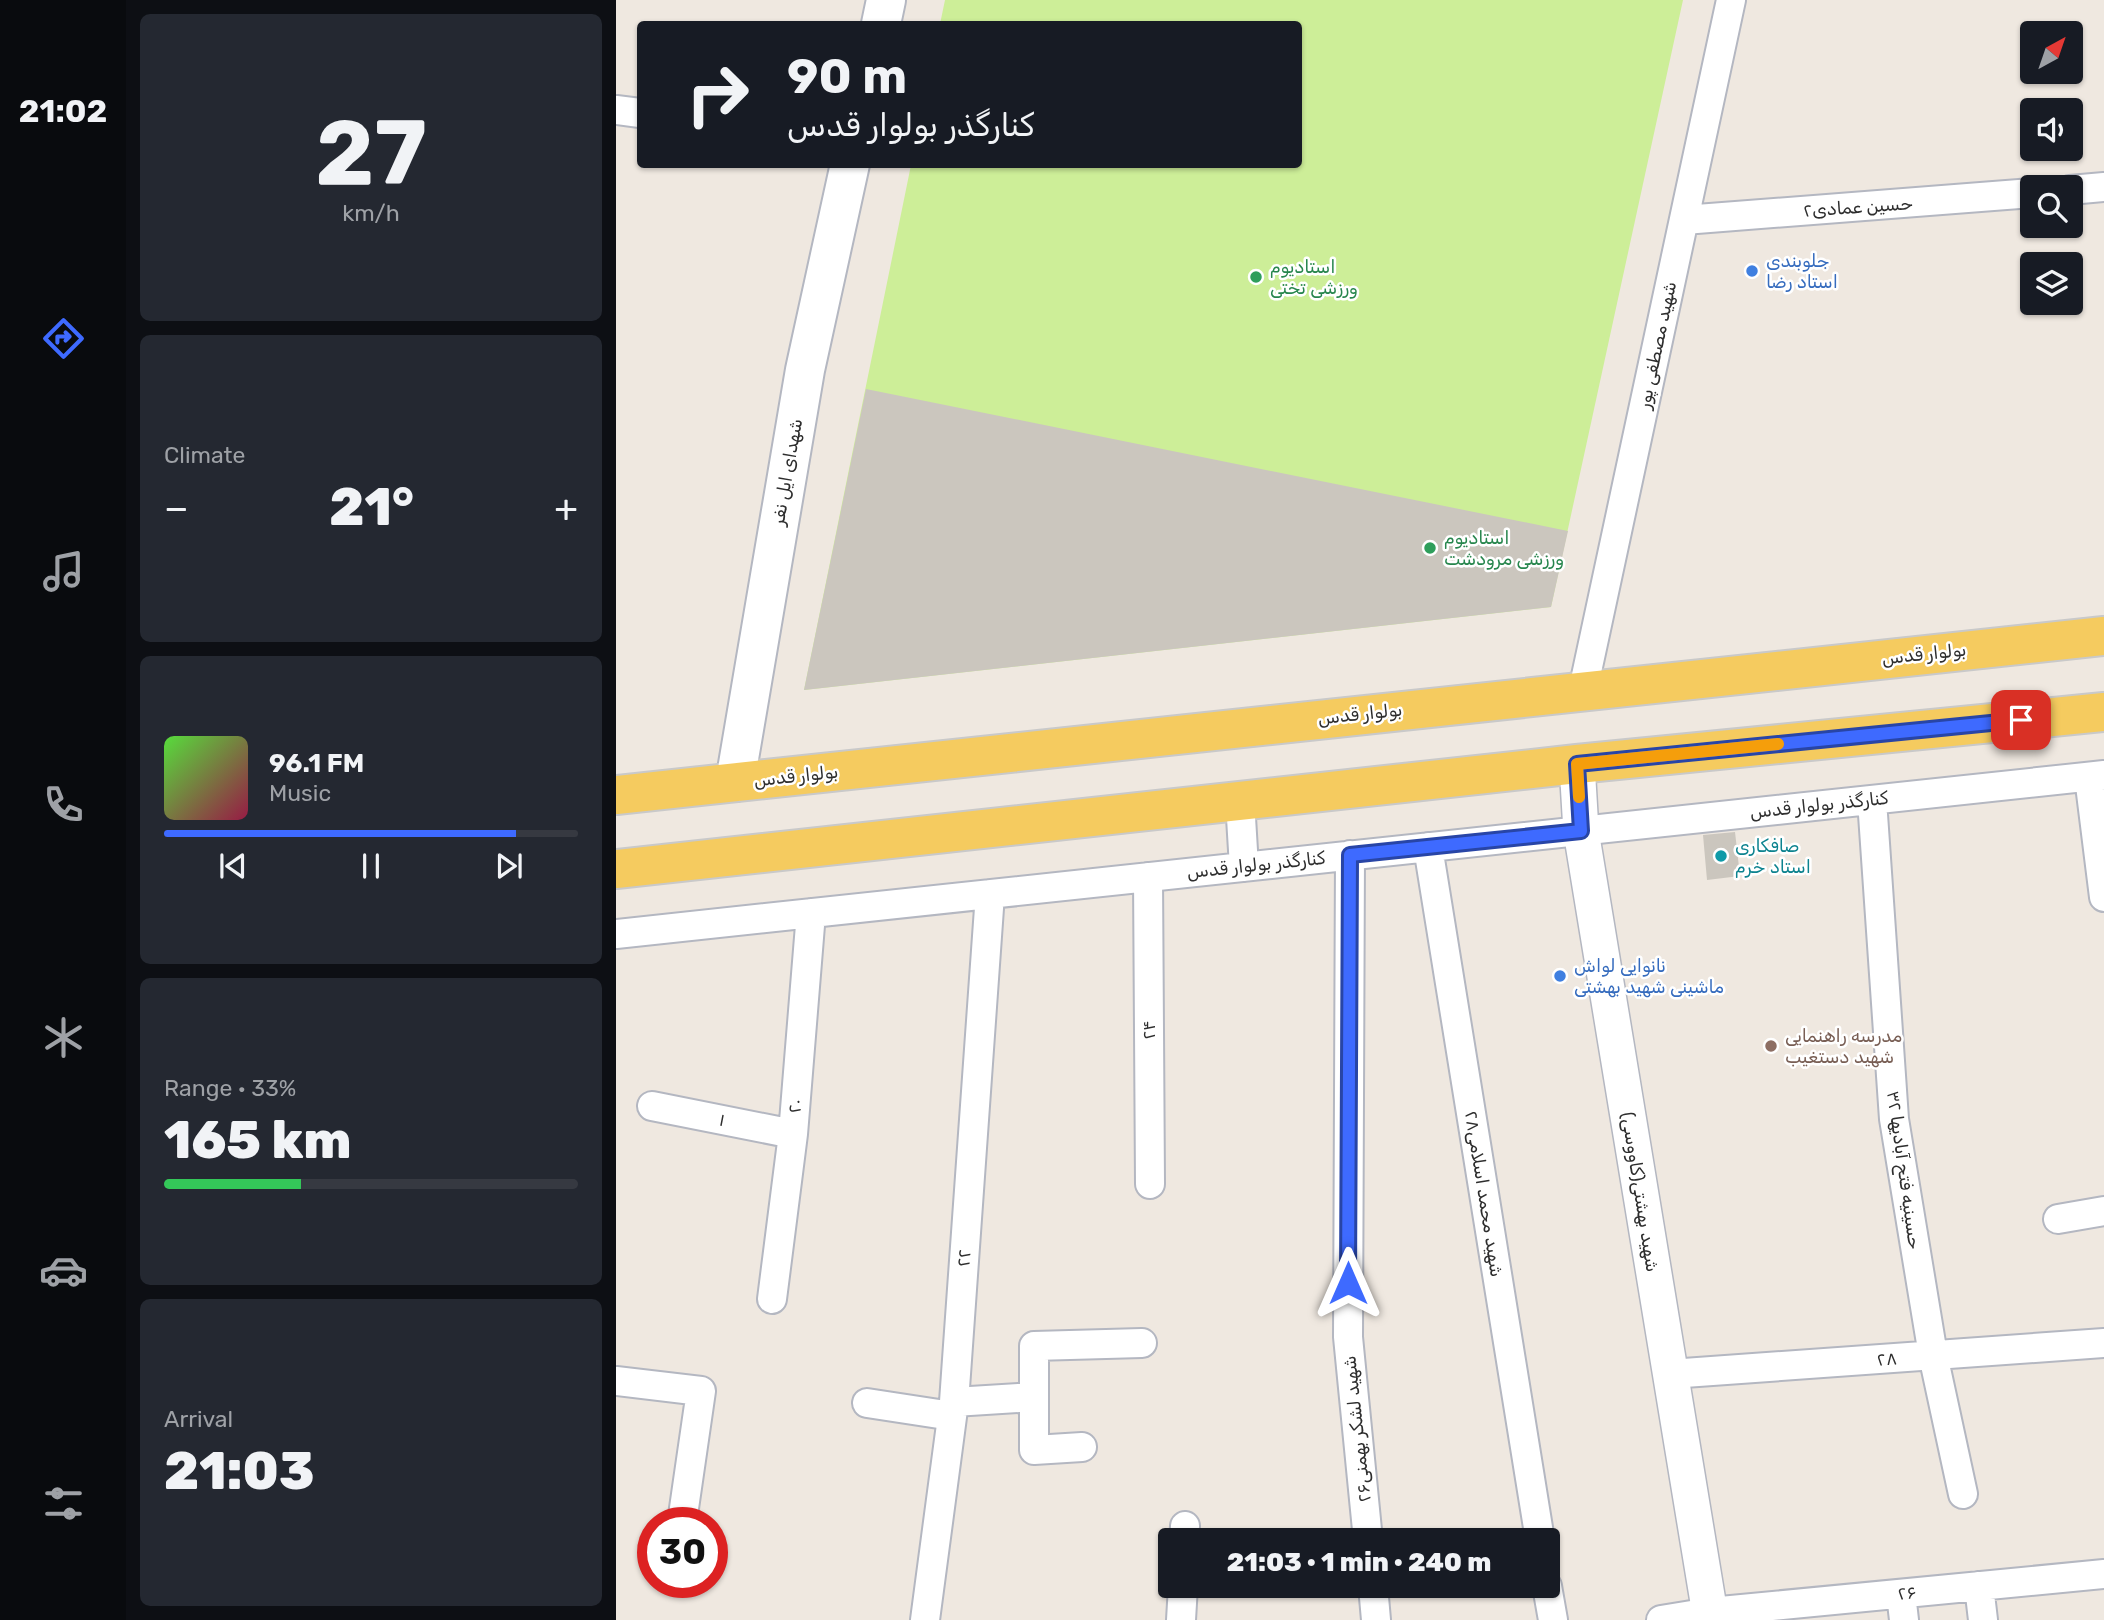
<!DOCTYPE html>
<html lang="en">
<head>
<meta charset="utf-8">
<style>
	body { margin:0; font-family:Rubik,Vazirmatn,sans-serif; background:#242831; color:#f1f3f6; height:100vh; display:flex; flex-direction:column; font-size:26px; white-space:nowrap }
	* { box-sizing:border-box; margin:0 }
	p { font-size:23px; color:#9ea1a6 }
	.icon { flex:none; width:38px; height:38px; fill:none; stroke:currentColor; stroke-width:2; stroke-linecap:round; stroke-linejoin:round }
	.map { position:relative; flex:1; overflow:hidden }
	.side { display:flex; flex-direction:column; gap:14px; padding:14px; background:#0d0f14; width:490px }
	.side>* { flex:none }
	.banner { position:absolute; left:21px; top:21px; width:665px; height:147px; border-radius:7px; box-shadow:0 2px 5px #0004; background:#171b24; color:#f1f3f6; overflow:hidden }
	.needle { width:46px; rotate:40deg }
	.tools { position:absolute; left:1404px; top:21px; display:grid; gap:14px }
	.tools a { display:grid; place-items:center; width:63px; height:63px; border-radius:7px; background:#171b24; box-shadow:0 2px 5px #0004; font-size:35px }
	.speed { position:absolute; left:21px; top:1507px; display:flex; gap:14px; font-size:35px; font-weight:700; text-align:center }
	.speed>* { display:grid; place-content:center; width:91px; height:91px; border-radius:50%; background:#171b24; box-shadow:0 2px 5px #0004; line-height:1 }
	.speed .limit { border:10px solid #d22; background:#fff; color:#111 }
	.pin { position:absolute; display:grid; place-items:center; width:60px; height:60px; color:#fff; margin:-30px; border-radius:14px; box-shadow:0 4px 10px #0006 }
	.me { position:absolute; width:77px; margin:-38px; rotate:0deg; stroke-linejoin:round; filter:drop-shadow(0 0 5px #0008) }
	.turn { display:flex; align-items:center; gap:24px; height:147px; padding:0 35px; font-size:32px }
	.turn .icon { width:91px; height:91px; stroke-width:2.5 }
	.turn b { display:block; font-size:49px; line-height:60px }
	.big { font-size:52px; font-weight:800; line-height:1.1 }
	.side .card { flex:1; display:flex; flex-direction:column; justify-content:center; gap:10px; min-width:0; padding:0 24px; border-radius:10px; background:#242831 }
	.side .dial { align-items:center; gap:0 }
	.dial b { font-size:91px; line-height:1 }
	.song { display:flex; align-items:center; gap:21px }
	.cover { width:84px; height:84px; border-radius:10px; background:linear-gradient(135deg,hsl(110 70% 55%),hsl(340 70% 35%)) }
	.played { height:7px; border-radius:4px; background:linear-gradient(90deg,#3e6aff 85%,#363941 85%) }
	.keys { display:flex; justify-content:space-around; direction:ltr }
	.heat { display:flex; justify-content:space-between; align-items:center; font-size:38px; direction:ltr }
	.charge { height:10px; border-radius:5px; background:linear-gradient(90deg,#34c759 33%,#363941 0) }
	.trip { position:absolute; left:542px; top:1528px; width:402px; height:70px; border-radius:7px; background:#171b24; box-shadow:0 2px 5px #0004; font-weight:800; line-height:70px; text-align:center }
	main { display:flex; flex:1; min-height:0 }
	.tab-bar { display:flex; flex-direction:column; width:126px; justify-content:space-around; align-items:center; background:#090b0e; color:#9ea1a6 }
	.tab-bar .icon { width:49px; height:49px }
	.tab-bar .on { color:#3e6aff }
	.tab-bar b { font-size:32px; color:#f1f3f6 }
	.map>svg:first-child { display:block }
	.pitch { fill:#cdee98 }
	.building { fill:#cbc6be }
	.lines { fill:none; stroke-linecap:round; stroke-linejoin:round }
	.minor-casing { stroke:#b4b7c1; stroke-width:32 }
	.tertiary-casing { stroke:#b4b7c1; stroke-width:38 }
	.secondary-casing { stroke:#b4b7c1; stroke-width:42 }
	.primary-casing { stroke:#c9c9c9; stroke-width:42 }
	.minor { stroke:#fff; stroke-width:28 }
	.tertiary { stroke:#fff; stroke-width:35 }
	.secondary { stroke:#fff; stroke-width:38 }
	.primary { stroke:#f5cb5f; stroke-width:38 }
	.route-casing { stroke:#2845a6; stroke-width:18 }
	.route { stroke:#3e6aff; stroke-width:12 }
	.slow { stroke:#f59e0b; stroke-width:12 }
	.shop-dot { fill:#3f7fe0; stroke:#fff; stroke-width:2.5 }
	.leisure-dot { fill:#2e9e5b; stroke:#fff; stroke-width:2.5 }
	.culture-dot { fill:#0f9aa8; stroke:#fff; stroke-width:2.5 }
	.education-dot { fill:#8d6e63; stroke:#fff; stroke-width:2.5 }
	.labels { text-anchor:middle; stroke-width:5; stroke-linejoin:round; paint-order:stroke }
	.street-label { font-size:18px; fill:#2e2e2e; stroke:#fff }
	.shop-label { font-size:18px; fill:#366cbe; stroke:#fff; text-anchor:start }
	.leisure-label { font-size:18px; fill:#27864d; stroke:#fff; text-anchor:start }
	.culture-label { font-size:18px; fill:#0d838f; stroke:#fff; text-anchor:start }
	.education-label { font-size:18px; fill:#785e54; stroke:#fff; text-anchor:start }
</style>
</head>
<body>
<main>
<nav class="tab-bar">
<b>21:02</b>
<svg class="icon on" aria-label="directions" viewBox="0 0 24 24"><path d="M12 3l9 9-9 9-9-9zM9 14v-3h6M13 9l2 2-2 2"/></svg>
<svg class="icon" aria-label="music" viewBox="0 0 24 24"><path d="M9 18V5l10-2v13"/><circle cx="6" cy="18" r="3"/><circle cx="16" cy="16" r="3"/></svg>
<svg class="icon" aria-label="phone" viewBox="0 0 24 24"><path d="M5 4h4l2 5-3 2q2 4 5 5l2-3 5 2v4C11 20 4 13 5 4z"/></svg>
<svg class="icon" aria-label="climate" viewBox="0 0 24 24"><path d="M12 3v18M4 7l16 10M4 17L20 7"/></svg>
<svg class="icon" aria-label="car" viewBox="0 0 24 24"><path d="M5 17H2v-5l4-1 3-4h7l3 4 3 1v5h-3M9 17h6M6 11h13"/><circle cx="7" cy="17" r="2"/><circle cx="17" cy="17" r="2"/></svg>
<svg class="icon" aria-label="filters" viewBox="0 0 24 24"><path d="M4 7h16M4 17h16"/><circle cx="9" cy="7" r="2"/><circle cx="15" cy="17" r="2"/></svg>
</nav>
<section class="side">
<div class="card dial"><b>27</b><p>km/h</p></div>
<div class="card"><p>Climate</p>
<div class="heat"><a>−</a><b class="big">21°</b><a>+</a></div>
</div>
<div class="card">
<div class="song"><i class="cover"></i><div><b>96.1 FM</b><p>Music</p></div></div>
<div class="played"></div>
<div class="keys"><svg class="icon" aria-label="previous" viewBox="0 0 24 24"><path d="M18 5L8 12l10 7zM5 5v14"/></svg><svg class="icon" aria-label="pause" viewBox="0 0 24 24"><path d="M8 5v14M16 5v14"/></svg><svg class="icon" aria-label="next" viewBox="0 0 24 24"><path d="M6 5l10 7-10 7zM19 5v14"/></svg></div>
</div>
<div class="card"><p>Range · 33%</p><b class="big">165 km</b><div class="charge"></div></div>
<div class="card"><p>Arrival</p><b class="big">21:03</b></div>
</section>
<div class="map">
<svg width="1488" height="1620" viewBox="0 0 1488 1620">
	<rect width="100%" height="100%" fill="#efe8e0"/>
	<path class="pitch" d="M 329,0 L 1067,0 L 935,607 L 188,690 L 295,165 L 682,164 L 682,24 L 324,24 Z"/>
	<path class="building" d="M 250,389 L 952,531 L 935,607 L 188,690 Z
		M 1119,832 L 1124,876 L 1091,880 L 1087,835 Z"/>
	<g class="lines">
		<g class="minor-casing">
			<path id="minor" d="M 0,110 L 24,113
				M 1454,190 L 1488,187
				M 1068,220 L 1416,193
				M 967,690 L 1115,0
				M 1473,777 L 1488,897
				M 1256,800 L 1278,1119 L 1317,1355 L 1347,1494
				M 624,801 L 628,867
				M 812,847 L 924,1540
				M 734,855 L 732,1337 L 752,1540
				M 532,877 L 534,1184
				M 0,934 L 1488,775
				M 36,1106 L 177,1134
				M 1442,1219 L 1488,1211
				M 156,1299 L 177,1134 L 195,913
				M 1054,1374 L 1488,1343
				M 0,1381 L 85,1391 L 66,1522
				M 338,1402 L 418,1397
				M 251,1403 L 336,1416
				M 466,1447 L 418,1450 L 418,1346 L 526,1343
				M 568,1540 L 569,1526
				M 757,1586 L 760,1620
				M 931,1586 L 937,1620
				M 1363,1586 L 1367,1620
				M 1285,1594 L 1288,1620
				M 309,1620 L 338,1402 L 374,894
				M 565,1620 L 567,1586
				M 1045,1620 L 1094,1612 L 1488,1574"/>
		</g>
		<g class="tertiary-casing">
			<path id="tertiary" d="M 961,764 L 965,831 L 1095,1620"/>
		</g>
		<g class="secondary-casing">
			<path id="secondary" d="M 265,24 L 270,0
				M 119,782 L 189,370 L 234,164"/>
		</g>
		<g class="primary-casing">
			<path id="primary" d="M 0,795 L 1488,636
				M 0,869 L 961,764 L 1488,712"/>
		</g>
		<use href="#minor" class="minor"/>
		<use href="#tertiary" class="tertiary"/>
		<use href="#secondary" class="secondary"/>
		<use href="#primary" class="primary"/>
	</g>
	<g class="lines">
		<g class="route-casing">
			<path id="route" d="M 732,1283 L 734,855 L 965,831 L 961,764 L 1405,720"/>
		</g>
		<use href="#route" class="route"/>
		<path class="slow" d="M 963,797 L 961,764 L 1162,744"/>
	</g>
	<g class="shop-dot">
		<circle cx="1136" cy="271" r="7"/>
		<circle cx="944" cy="976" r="7"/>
	</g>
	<g class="leisure-dot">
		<circle cx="640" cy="277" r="7"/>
		<circle cx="814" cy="548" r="7"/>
	</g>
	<circle class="culture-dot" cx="1105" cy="856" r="7"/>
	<circle class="education-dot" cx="1155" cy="1046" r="7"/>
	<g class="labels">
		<g class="street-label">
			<text transform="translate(1242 207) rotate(-4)" y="6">حسین عمادی۲</text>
			<text transform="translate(1041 345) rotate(-78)" y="6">شهید مصطفی پور</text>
			<text transform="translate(171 472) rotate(-80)" y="6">شهدای ایل نفر</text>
			<text transform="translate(1308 654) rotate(-6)" y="6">بولوار قدس</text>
			<text transform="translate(744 714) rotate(-6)" y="6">بولوار قدس</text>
			<text transform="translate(180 776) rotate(-6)" y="6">بولوار قدس</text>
			<text transform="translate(1203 805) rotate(-6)" y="6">کنارگذر بولوار قدس</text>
			<text transform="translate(640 865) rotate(-6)" y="6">کنارگذر بولوار قدس</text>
			<text transform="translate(533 1030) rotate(-90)" y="6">۲۴</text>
			<text transform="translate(179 1106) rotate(-85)" y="6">۲۰</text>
			<text transform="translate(106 1120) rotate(11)" y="6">۱</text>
			<text transform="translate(1288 1170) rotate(82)" y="6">حسینیه فتح آبادیها ۳۲</text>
			<text transform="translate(1024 1192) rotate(81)" y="6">شهید بهشتی(کاووسی)</text>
			<text transform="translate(868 1194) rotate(81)" y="6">شهید محمد اسلامی۲۸</text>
			<text transform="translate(348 1258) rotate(-86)" y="6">۲۲</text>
			<text transform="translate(1271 1359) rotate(-4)" y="6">۲۸</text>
			<text transform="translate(741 1429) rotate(-96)" y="6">شهید لشکر بهمنی۲۶</text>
			<text transform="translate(1291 1593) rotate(-5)" y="6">۲۶</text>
		</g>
		<g class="shop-label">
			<text x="1150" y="267">جلوبندی<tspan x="1150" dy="21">استاد رضا</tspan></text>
			<text x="958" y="972">نانوایی لواش<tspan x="958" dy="21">ماشینی شهید بهشتی</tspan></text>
		</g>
		<g class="leisure-label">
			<text x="654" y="273">استادیوم<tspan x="654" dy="21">ورزشی تختی</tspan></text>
			<text x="828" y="544">استادیوم<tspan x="828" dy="21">ورزشی مرودشت</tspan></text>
		</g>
		<g class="culture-label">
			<text x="1119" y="852">صافکاری<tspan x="1119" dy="21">استاد خرم</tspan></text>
		</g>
		<g class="education-label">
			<text x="1169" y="1042">مدرسه راهنمایی<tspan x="1169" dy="21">شهید دستغیب</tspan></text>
		</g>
	</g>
</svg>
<div class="tools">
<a><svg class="needle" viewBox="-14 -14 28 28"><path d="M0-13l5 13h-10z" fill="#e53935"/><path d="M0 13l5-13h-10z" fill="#9ea1a6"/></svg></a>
<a><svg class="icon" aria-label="sound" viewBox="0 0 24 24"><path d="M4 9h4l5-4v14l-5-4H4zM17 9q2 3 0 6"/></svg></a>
<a><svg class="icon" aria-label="search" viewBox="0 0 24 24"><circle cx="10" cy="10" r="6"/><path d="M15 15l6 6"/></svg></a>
<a><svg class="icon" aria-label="layers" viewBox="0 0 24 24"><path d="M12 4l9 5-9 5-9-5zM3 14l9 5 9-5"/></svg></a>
</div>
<div class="speed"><div class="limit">30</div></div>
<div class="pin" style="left:1405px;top:720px;background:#d93025"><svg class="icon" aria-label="arrive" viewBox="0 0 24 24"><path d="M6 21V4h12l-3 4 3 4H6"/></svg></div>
<svg class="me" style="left:732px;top:1283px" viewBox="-20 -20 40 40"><path d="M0-17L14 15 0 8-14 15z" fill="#3e6aff" stroke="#fff" stroke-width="4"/></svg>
<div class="trip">21:03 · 1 min · 240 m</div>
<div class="banner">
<div class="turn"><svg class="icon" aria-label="right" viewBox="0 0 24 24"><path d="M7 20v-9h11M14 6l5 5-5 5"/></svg><div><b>90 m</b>کنارگذر بولوار قدس</div></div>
</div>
</div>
</main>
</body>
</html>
